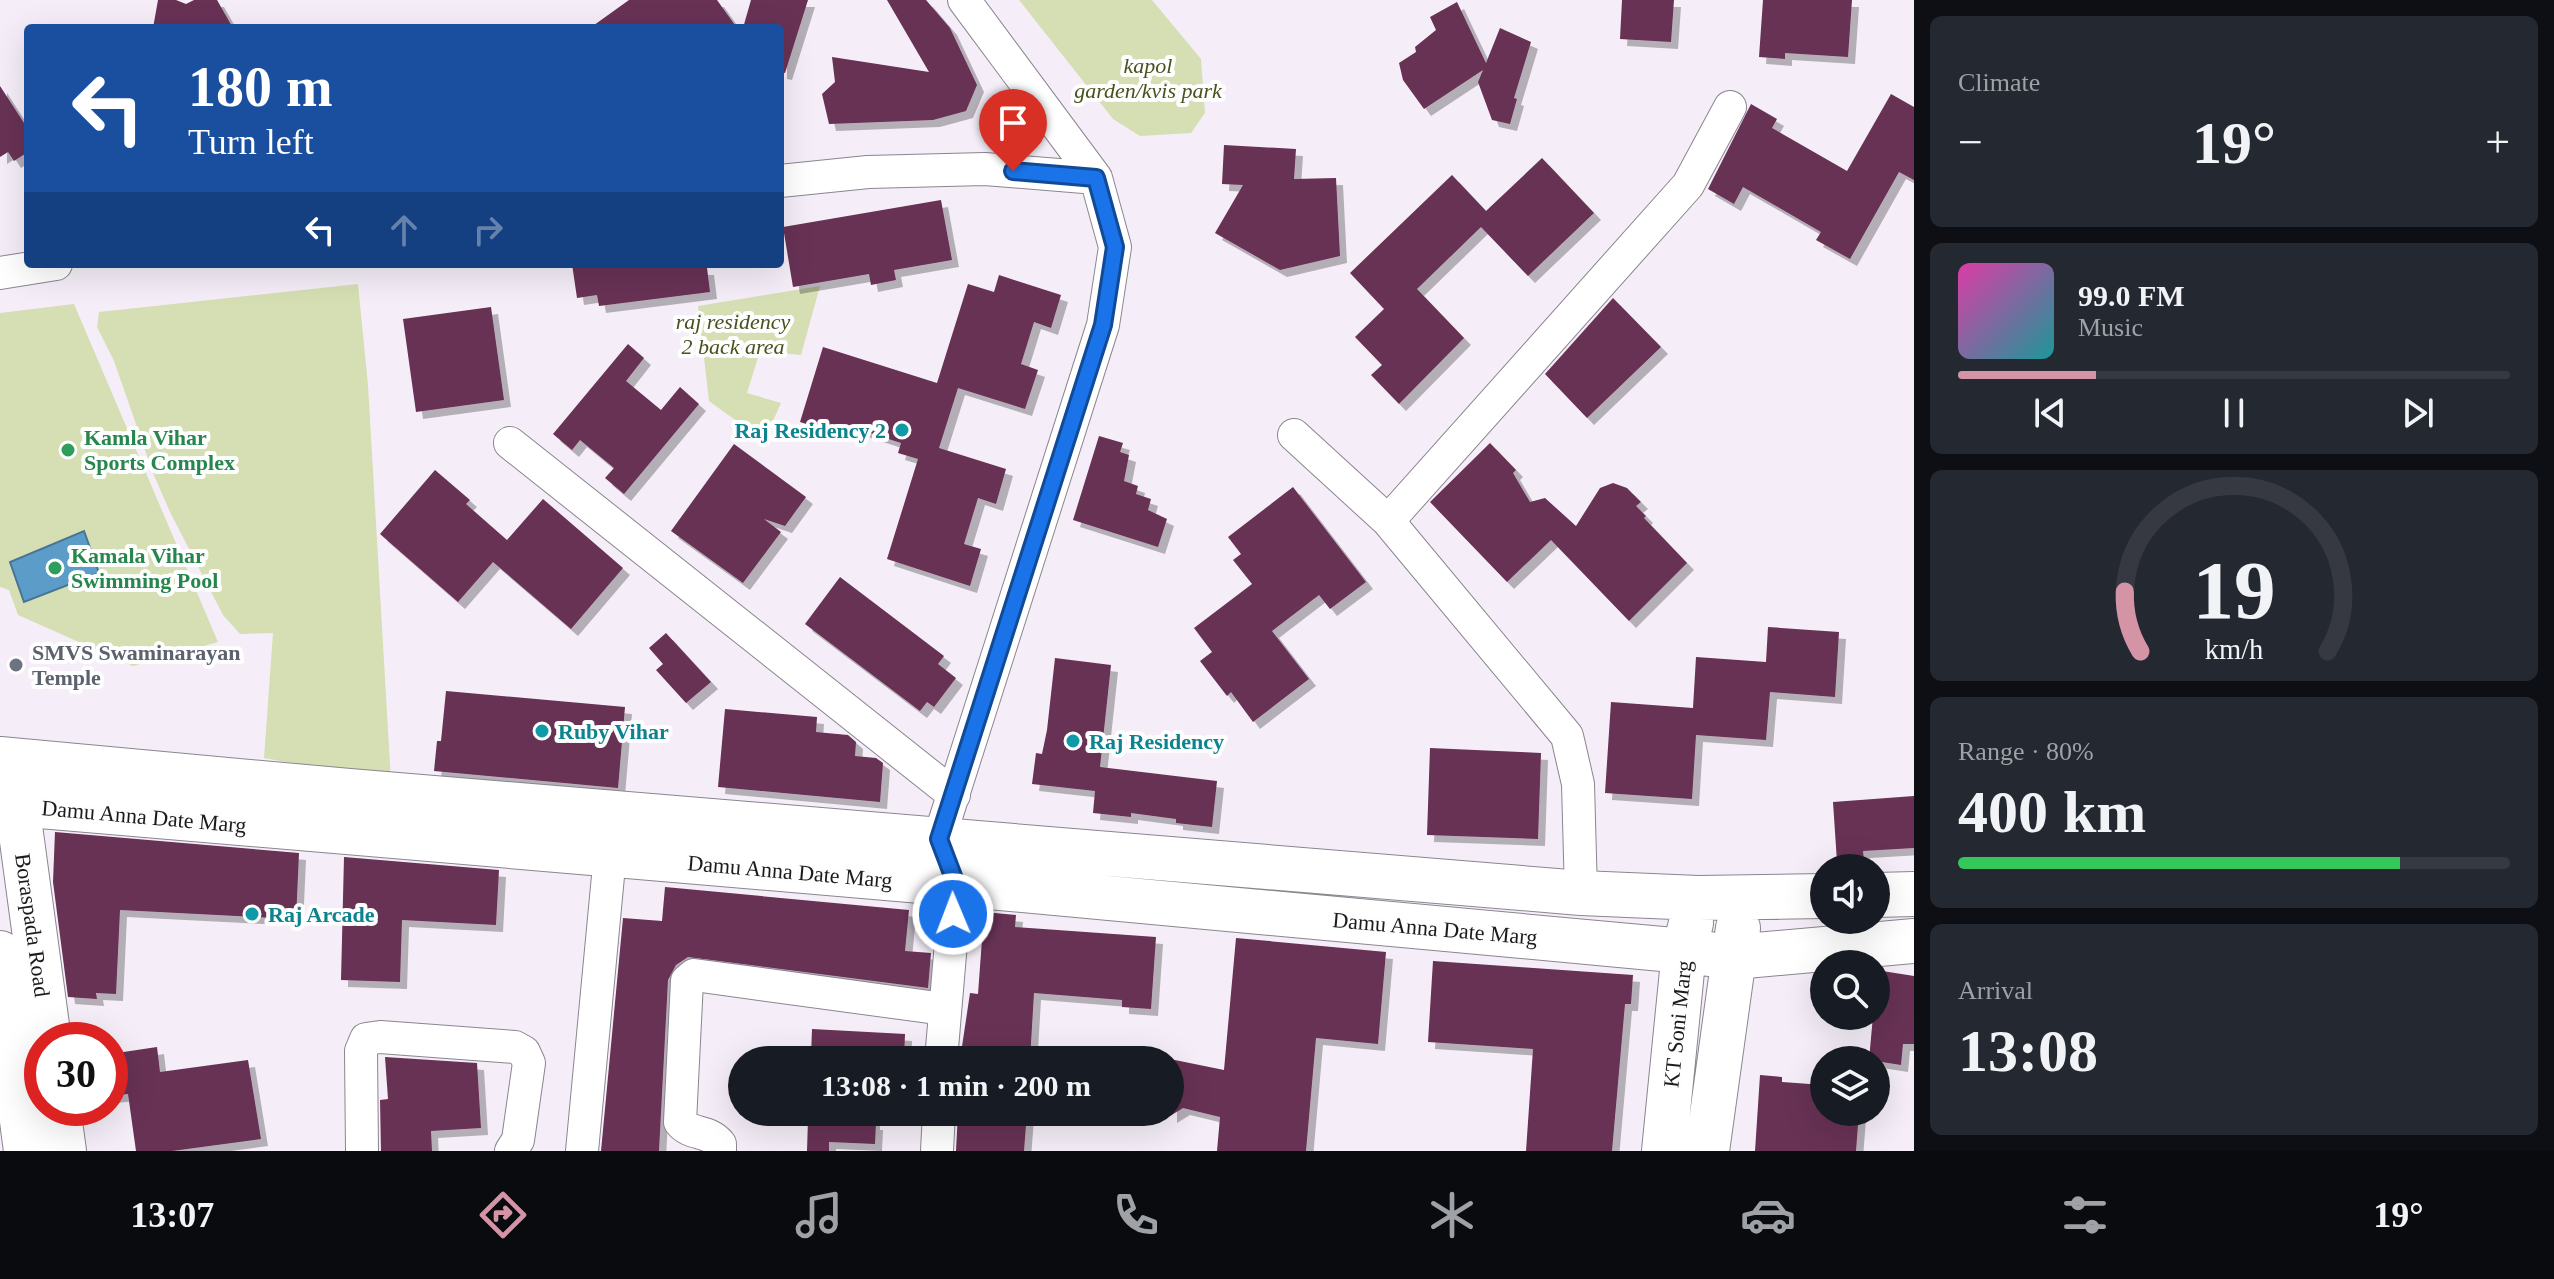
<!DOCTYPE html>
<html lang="en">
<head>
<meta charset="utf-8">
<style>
	body { margin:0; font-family:"Times New Roman",serif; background:#242831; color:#f1f3f6; height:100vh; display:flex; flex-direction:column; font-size:30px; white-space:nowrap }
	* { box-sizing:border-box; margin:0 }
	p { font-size:26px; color:#9ea1a6 }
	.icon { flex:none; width:44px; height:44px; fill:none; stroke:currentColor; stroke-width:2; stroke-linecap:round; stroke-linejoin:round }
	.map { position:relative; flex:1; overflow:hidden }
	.details { display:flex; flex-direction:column; gap:16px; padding:16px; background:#0d0f14; width:640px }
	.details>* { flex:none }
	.hud { position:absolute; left:24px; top:24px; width:760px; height:244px; border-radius:8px; box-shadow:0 8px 32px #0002; background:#1a4fa0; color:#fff; overflow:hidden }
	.fabs { position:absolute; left:1810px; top:854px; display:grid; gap:16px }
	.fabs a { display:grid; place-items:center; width:80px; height:80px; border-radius:50%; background:#171b24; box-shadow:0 8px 32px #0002; font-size:40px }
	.speed { position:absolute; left:24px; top:1022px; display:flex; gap:16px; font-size:40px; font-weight:700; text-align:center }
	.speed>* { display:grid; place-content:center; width:104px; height:104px; border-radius:50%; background:#171b24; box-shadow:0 8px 32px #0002; line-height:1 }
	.speed .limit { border:12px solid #d22; background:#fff; color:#111 }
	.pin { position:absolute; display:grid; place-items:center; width:68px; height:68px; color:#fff; margin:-82px -34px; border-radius:50% 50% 50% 0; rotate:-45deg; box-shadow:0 0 8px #0007 }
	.pin .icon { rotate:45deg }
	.me { position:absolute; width:88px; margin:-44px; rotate:359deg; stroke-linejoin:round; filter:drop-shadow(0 0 6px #0008) }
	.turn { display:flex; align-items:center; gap:28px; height:168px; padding:0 32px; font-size:36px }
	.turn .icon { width:104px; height:104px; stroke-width:2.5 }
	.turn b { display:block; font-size:56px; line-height:68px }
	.lanes { display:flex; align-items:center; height:76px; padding:0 32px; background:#0003; justify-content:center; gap:40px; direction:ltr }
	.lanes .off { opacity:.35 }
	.big { font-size:60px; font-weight:800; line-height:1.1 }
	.details .card { flex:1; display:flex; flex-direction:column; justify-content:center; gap:12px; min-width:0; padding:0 28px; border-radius:12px; background:#242831 }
	.details .dial { align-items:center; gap:0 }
	.dial svg { height:208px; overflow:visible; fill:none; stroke:#363941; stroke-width:7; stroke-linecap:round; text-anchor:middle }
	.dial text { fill:#f1f3f6; stroke:none }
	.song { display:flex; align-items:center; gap:24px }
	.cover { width:96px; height:96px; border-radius:12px; background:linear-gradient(135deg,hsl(320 70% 55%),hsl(180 70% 35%)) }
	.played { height:8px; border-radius:4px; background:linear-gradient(90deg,#d494a6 25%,#363941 25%) }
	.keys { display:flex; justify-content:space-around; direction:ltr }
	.heat { display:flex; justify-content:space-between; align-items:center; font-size:44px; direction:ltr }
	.charge { height:12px; border-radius:6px; background:linear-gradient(90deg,#34c759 80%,#363941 0) }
	.trip { position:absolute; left:728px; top:1046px; width:456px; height:80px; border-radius:40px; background:#171b24; box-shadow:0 8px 32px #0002; font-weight:800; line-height:80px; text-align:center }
	.tabs { display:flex; height:128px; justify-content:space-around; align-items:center; background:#090b0e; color:#9ea1a6 }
	.tabs .icon { width:56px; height:56px }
	.tabs .selected { color:#d494a6 }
	.tabs b { font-size:36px; color:#f1f3f6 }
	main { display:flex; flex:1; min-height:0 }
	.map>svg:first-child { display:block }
	.green { fill:#d6deb3 }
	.water { fill:#5c9cc8; stroke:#497595; stroke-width:2 }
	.building { fill:#683054; filter:url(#shadow) }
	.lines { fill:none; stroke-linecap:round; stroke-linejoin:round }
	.street-casing { stroke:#8b858e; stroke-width:34 }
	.secondary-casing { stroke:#8b858e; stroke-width:46 }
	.street { stroke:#fff; stroke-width:32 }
	.secondary { stroke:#fff; stroke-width:44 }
	.route-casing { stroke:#114b97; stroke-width:20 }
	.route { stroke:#1a73e8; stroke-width:14 }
	.culture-dot { fill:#0f9aa8; stroke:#fefefe; stroke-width:3 }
	.leisure-dot { fill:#2e9e5b; stroke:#fefefe; stroke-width:3 }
	.worship-dot { fill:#6b7280; stroke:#fefefe; stroke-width:3 }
	.labels { text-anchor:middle; stroke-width:8; stroke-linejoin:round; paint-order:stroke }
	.park-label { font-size:22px; font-style:italic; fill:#4a511e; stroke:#fefefe }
	.culture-label { font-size:22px; font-weight:bold; fill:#0d838f; stroke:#fefefe; text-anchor:start }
	.leisure-label { font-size:22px; font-weight:bold; fill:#27864d; stroke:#fefefe; text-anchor:start }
	.worship-label { font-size:22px; font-weight:bold; fill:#5b616d; stroke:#fefefe; text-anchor:start }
	.street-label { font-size:22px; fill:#1c1a1d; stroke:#fefefe }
</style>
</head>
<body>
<main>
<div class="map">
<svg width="1914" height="1151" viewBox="0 0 1914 1151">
	<defs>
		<filter id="shadow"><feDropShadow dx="7" dy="7" stdDeviation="0" flood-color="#0004"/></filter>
	</defs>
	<rect width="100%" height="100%" fill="#f5eef8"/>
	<path class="green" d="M 1019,0 L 1152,0 L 1201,59 L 1205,113 L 1191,133 L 1140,136 L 1113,119 Z
		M 358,284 L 368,385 L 391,782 L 264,758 L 273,633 L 240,634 L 223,615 L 170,512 L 153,473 L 114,361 L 97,327 L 99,312 Z
		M 820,286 L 801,355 L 760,351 L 747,393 L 781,403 L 764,441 L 709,401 L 698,306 Z
		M 74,304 L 218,642 L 133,666 L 18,615 L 9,590 L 0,587 L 0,313 Z"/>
	<path class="water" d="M 84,531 L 99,573 L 24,602 L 10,562 Z"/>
	<path class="building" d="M 158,0 L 176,0 L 186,4 L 194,0 L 217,0 L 233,28 L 153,28 Z
		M 629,0 L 717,0 L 737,28 L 590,28 Z
		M 751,0 L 808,0 L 785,73 L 780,72 L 780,28 L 743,28 Z
		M 887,0 L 926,0 L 950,28 L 977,85 L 966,111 L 933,120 L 829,124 L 822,94 L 835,82 L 832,57 L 929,72 Z
		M 1622,0 L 1674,0 L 1671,42 L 1620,39 Z
		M 1763,0 L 1852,0 L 1848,57 L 1785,53 L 1785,59 L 1759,57 Z
		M 1457,2 L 1486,63 L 1500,28 L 1531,42 L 1514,98 L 1517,99 L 1510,124 L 1492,120 L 1478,82 L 1483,70 L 1424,109 L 1403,80 L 1399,63 L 1416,52 L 1415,47 L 1436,30 L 1430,17 Z
		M 0,86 L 28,129 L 28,152 L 14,161 L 8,152 L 0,157 Z
		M 1891,94 L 1914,107 L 1914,180 L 1899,172 L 1850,259 L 1816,240 L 1821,232 L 1743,187 L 1734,204 L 1708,189 L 1751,104 L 1777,119 L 1772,128 L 1847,171 Z
		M 1224,145 L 1296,149 L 1294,179 L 1336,178 L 1340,256 L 1280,270 L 1215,233 L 1243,185 L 1222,184 Z
		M 1542,158 L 1594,213 L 1528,276 L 1481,227 L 1417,289 L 1464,338 L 1399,404 L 1371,375 L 1382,365 L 1355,337 L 1384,309 L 1350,273 L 1452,175 L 1486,211 Z
		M 941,200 L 952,260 L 894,270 L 896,280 L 871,285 L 869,274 L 793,287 L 783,227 Z
		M 572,264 L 698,264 L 698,268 L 707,268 L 710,292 L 599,306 L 597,295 L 577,298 Z
		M 999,275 L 1061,295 L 1051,328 L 1034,322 L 1021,364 L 1038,370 L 1025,409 L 958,388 L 939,448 L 1006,469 L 996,504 L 978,498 L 964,544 L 981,549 L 970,586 L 887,559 L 918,459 L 898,453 L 901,443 L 845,425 L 842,435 L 800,422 L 823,347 L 937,383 L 968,284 L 994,292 Z
		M 1613,298 L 1661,347 L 1587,418 L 1545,374 Z
		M 491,307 L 504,400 L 416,412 L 403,319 Z
		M 628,344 L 644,358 L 626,381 L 661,410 L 680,387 L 699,404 L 624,494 L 605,478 L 614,468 L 580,440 L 572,450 L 553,434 Z
		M 1099,436 L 1123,443 L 1120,452 L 1129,455 L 1124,481 L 1138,486 L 1136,494 L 1151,499 L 1148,510 L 1167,519 L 1158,547 L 1073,520 Z
		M 1490,443 L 1516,470 L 1513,473 L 1530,502 L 1545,498 L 1576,526 L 1600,488 L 1613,483 L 1627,488 L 1641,502 L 1636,506 L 1646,516 L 1644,518 L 1687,563 L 1629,621 L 1551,540 L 1507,582 L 1430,502 Z
		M 734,444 L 806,497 L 785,526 L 764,519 L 781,532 L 743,583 L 671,531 Z
		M 435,470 L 470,500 L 466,504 L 507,540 L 543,499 L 623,568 L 571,629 L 493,562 L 458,602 L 380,534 Z
		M 1293,487 L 1366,582 L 1330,609 L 1319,595 L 1272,631 L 1309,679 L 1253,722 L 1231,692 L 1227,696 L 1200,661 L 1212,652 L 1194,628 L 1252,584 L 1233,560 L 1241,554 L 1228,537 Z
		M 840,577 L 944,656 L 938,664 L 956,678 L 934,707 L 927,702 L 920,711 L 805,624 Z
		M 1768,627 L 1839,632 L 1835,697 L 1770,692 L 1766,740 L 1696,735 L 1692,799 L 1605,793 L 1611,702 L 1693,708 L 1696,657 L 1766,662 Z
		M 666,633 L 711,682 L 686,703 L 656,670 L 663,664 L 649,648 Z
		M 1055,658 L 1111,665 L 1100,767 L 1217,781 L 1212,827 L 1176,823 L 1176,819 L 1131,813 L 1131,817 L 1093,813 L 1095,791 L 1032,784 L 1036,753 L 1042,754 L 1047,730 Z
		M 446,691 L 625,707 L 618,788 L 434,771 L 437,741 L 441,741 Z
		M 725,709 L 817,717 L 816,732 L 848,735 L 856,742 L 855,756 L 876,758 L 883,763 L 880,802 L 718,787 Z
		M 1430,748 L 1541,753 L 1538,839 L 1427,835 Z
		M 1914,796 L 1914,848 L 1863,851 L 1864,860 L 1837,862 L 1833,802 Z
		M 55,832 L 299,853 L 296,919 L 120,910 L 116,994 L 96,993 L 97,999 L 68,997 L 53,882 Z
		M 344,857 L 499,870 L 496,925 L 402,920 L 400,982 L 341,980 Z
		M 665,887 L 909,910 L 905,951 L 931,953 L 928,988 L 688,957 L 676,965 L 668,980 L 659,1151 L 601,1151 L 623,918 L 662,921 Z
		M 984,912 L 1016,915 L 1015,927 L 1156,937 L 1151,1009 L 1122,1007 L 1122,1000 L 1034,993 L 1030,1060 L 960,1060 L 970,993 L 978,994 Z
		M 1236,938 L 1386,952 L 1378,1044 L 1316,1038 L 1306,1151 L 1217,1151 L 1220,1117 L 1183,1108 L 1170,1116 L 1170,1059 L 1224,1070 Z
		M 1433,961 L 1633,975 L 1631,1004 L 1625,1004 L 1612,1151 L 1526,1151 L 1533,1049 L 1428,1042 Z
		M 1876,970 L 1914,976 L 1914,1044 L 1903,1044 L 1901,1065 L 1869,1060 L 1873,1016 L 1876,1016 Z
		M 812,1029 L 905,1034 L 904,1060 L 829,1060 L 829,1057 L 811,1056 Z
		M 157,1047 L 160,1072 L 248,1060 L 261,1139 L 172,1151 L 136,1151 L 128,1094 L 110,1096 L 110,1054 Z
		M 385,1057 L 477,1063 L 481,1128 L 431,1131 L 432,1151 L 381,1151 L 380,1100 L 388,1099 Z
		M 1760,1075 L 1782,1077 L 1782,1082 L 1824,1085 L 1824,1112 L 1859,1112 L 1856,1151 L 1755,1151 Z
		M 841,1112 L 873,1112 L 873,1123 L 876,1123 L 875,1144 L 829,1142 L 829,1151 L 807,1151 L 808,1119 L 840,1121 Z
		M 958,1112 L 1027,1112 L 1024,1151 L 956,1151 Z"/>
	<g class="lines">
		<g class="street-casing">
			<path id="street" d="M 964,0 L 1096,178
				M 780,181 L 868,172 L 985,169 L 1096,178 L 1115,247 L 1103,325 L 939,839 L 956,884 L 941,1060
				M 0,273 L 56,264
				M 1294,435 L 1388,521 L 1567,736 L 1578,784 L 1581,893
				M 510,443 L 954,795
				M 1388,521 L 1688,185 L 1730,107
				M 362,1151 L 361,1051 L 366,1039 L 380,1037 L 515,1047 L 524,1052 L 529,1063 L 518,1140 L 511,1151
				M 582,1151 L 610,855
				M 720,1151 L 720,1144 C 708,1129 691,1136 680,1122 L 687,981 L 694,975 L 944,1009
				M 937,1151 L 939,1112"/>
		</g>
		<g class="secondary-casing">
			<path id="secondary" d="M 0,759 L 349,791 L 1581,893 L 1698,898 L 1824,896
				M 6,778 L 17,804 L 49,1040
				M 0,805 L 17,804 L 956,884 L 1684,951 L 1734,957 L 1914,941
				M 1876,895 L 1914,894
				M 0,953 L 26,1151
				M 58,1108 L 64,1151
				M 1664,1151 L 1684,951 L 1691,923
				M 1707,1151 L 1738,928"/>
		</g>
		<use href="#street" class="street"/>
		<use href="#secondary" class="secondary"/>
	</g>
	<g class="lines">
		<g class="route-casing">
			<path id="route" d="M 953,914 L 956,884 L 939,839 L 1103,325 L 1115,247 L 1096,178 L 1013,171"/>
		</g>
		<use href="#route" class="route"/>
	</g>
	<g class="culture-dot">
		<circle cx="902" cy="430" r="8"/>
		<circle cx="542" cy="731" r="8"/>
		<circle cx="1073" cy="741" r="8"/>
		<circle cx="252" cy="914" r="8"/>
	</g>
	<g class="leisure-dot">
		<circle cx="68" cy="450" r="8"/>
		<circle cx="55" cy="568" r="8"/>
	</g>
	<circle class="worship-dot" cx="16" cy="665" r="8"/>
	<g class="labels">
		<g class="park-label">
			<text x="1148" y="73">kapol<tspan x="1148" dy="25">garden/kvis park</tspan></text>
			<text x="733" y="329">raj residency<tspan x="733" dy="25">2 back area</tspan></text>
		</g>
		<g class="culture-label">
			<text x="886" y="438" text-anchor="end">Raj Residency 2</text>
			<text x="558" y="739">Ruby Vihar</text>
			<text x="1089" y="749">Raj Residency</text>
			<text x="268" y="922">Raj Arcade</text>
		</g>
		<g class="leisure-label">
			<text x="84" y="445">Kamla Vihar<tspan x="84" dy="25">Sports Complex</tspan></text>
			<text x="71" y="563">Kamala Vihar<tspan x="71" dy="25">Swimming Pool</tspan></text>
		</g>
		<g class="worship-label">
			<text x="32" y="660">SMVS Swaminarayan<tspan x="32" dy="25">Temple</tspan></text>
		</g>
		<g class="street-label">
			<text transform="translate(144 816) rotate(5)" y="8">Damu Anna Date Marg</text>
			<text transform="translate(790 871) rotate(5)" y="8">Damu Anna Date Marg</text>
			<text transform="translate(33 925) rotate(82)" y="8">Boraspada Road</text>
			<text transform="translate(1435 928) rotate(5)" y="8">Damu Anna Date Marg</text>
			<text transform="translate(1677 1024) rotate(-84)" y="8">KT Soni Marg</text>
		</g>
	</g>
</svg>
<div class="fabs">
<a><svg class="icon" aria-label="sound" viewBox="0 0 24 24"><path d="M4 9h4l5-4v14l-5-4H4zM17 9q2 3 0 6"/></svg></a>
<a><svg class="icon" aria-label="search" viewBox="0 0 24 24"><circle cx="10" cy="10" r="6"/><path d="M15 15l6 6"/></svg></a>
<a><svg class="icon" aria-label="layers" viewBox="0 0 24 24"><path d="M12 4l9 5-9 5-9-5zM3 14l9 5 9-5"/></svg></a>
</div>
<div class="speed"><div class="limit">30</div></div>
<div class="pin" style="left:1013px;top:171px;background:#d93025"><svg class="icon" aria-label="arrive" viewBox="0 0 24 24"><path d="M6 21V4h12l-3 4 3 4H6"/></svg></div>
<svg class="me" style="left:953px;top:914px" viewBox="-20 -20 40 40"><circle r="17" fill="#1a73e8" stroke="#fff" stroke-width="3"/><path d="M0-11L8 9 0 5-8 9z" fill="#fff"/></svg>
<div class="trip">13:08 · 1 min · 200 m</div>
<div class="hud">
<div class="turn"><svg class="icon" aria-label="left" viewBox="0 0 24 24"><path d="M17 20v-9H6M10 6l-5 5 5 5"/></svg><div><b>180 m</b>Turn left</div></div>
<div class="lanes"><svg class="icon" aria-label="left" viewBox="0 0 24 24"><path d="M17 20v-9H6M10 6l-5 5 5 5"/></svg><svg class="icon off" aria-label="ahead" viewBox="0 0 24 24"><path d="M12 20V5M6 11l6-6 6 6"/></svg><svg class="icon off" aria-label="right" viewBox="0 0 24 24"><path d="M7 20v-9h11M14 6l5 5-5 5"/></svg></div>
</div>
</div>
<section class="details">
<div class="card"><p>Climate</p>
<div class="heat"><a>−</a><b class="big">19°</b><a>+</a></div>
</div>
<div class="card">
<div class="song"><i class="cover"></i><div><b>99.0 FM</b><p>Music</p></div></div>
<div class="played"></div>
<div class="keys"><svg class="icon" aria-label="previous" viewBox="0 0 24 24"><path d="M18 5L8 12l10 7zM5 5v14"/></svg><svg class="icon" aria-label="pause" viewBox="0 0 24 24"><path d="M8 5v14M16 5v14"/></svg><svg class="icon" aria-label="next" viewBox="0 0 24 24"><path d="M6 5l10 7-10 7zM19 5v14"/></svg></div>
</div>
<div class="card dial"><svg viewBox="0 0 100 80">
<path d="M14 69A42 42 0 1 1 86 69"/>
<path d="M14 69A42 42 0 0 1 8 46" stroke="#d494a6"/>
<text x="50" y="56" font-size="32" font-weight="700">19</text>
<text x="50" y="72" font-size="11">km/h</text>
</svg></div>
<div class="card"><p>Range · 80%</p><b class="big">400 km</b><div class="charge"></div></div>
<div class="card"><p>Arrival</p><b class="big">13:08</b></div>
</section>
</main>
<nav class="tabs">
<b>13:07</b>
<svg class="icon selected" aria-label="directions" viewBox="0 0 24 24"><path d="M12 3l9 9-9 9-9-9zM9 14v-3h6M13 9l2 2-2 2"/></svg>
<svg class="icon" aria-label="music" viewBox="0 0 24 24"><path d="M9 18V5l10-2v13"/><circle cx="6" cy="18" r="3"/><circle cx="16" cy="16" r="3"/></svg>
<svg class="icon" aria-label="phone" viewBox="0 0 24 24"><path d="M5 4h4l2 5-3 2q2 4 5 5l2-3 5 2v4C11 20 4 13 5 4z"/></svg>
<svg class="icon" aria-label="climate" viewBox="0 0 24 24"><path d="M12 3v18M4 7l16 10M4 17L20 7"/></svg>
<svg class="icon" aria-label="car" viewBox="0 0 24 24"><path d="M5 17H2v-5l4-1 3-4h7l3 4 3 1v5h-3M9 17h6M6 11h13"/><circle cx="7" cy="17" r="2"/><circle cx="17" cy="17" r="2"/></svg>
<svg class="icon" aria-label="filters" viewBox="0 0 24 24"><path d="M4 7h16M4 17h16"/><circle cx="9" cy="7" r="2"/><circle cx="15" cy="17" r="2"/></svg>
<b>19°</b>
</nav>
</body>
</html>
